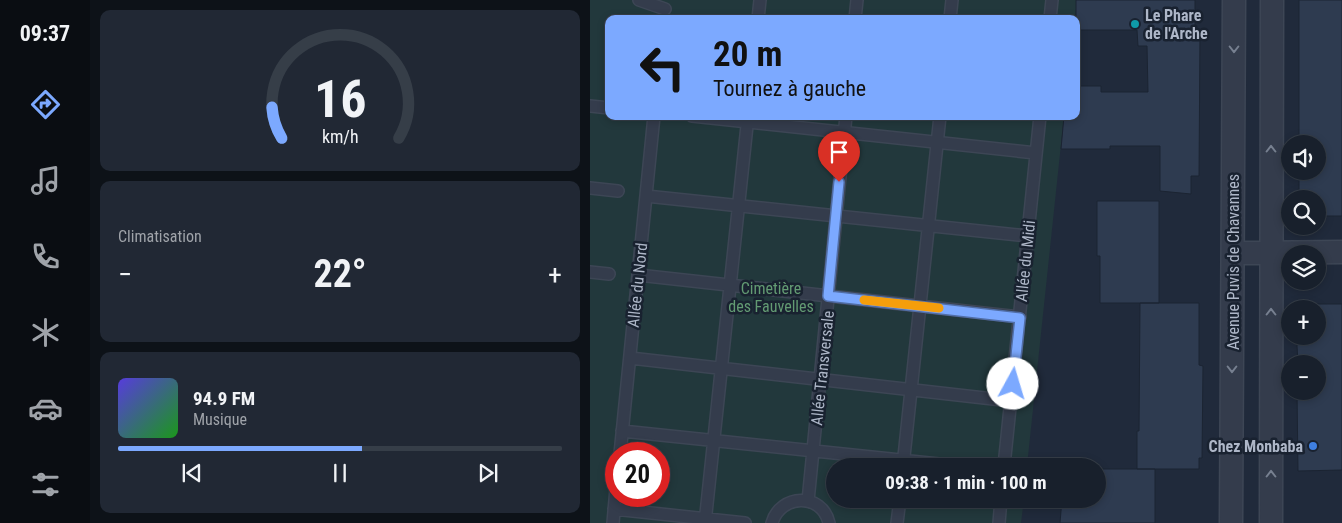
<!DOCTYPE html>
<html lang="fr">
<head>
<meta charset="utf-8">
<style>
	body { margin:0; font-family:"Roboto Condensed",sans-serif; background:#212834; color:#f1f3f6; height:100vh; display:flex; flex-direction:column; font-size:19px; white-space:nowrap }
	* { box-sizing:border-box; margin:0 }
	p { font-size:16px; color:#9fa3a9 }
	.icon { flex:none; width:28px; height:28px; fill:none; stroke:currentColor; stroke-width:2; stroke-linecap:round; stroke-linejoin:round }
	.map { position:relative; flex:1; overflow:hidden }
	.side { display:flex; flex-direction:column; gap:10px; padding:10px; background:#0d1218; width:500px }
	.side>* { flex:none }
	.guide { position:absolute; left:15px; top:15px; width:475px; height:105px; border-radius:10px; box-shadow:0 2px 8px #0003,0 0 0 1px #363e48; background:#7ca9ff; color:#111; overflow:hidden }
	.fabs { position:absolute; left:691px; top:135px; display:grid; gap:10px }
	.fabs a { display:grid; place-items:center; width:45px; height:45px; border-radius:50%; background:#18202c; box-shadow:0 2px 8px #0003,0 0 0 1px #363e48; font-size:25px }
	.speed { position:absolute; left:15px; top:442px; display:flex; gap:10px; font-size:25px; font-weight:700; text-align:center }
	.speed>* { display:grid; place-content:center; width:65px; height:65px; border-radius:50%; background:#18202c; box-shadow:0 2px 8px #0003,0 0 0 1px #363e48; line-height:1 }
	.speed .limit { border:8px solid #d22; background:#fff; color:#111 }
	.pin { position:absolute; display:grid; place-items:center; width:42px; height:42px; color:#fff; margin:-51px -21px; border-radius:50% 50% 50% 0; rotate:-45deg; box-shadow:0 0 5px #0007 }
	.pin .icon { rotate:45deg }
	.me { position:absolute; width:55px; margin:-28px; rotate:6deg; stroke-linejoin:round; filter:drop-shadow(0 0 4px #0008) }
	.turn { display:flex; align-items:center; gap:18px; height:105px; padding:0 25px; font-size:22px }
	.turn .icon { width:65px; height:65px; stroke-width:2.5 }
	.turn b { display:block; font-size:35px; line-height:42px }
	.big { font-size:38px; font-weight:700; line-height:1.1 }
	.side .card { flex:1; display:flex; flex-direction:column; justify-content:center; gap:8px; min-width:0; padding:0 18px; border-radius:10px; background:#212834 }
	.side .dial { align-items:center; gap:0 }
	.dial svg { height:130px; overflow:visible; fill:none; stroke:#363e48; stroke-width:7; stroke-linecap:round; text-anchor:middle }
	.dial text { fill:#f1f3f6; stroke:none }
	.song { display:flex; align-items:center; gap:15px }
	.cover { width:60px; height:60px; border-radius:8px; background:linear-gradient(135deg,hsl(250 70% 55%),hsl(120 70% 35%)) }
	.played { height:5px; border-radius:2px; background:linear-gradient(90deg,#7ca9ff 55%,#363e48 55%) }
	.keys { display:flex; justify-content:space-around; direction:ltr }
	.heat { display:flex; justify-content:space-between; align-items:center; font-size:28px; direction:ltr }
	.trip { position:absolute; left:236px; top:458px; width:280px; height:50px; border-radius:25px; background:#18202c; box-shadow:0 2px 8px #0003,0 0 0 1px #363e48; font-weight:700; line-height:50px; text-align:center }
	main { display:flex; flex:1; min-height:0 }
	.dock { display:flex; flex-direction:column; width:90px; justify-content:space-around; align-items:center; background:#0a0d12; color:#9fa3a9 }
	.dock .icon { width:35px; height:35px }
	.dock .current { color:#7ca9ff }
	.dock b { font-size:22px; color:#f1f3f6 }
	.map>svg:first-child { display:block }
	.green { fill:#22383c; fill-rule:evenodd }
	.building { fill:#2e3b50; stroke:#1b2432 }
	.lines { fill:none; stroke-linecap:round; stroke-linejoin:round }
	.lane-casing { stroke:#3d4655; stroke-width:14 }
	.street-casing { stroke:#3d4655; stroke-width:25 }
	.lane { stroke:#343c4c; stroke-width:11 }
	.street { stroke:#343c4c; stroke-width:22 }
	.oneway { stroke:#778090 }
	.route-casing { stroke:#516ea6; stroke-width:12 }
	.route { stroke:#7ca9ff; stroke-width:9 }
	.slow { stroke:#f59e0b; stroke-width:9 }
	.culture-dot { fill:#0f9aa8; stroke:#192230; stroke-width:2 }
	.shop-dot { fill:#3f7fe0; stroke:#192230; stroke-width:2 }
	.labels { text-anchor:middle; stroke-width:5; stroke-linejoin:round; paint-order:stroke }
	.poi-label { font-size:16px; font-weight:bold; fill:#aeb7c8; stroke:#192230; text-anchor:start }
	.street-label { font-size:16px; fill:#aeb7c8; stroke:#192230 }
	.park-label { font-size:16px; fill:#639b73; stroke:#192230 }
</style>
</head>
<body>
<main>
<nav class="dock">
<b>09:37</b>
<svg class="icon current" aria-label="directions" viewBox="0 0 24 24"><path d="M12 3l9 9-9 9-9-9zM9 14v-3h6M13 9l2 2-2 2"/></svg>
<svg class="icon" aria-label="music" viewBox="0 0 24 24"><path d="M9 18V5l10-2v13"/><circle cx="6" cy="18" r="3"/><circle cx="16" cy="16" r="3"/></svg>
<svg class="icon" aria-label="phone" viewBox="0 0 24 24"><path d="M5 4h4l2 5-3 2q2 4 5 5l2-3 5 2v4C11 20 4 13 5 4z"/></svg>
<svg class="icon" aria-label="climate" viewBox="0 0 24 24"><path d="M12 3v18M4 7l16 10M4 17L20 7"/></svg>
<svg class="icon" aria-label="car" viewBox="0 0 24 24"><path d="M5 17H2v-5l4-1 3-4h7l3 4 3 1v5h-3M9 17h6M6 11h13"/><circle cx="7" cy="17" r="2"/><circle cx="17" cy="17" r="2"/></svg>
<svg class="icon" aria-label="filters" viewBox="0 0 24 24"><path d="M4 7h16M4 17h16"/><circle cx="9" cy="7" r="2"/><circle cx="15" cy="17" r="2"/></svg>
</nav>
<section class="side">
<div class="card dial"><svg viewBox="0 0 100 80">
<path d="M14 69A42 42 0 1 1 86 69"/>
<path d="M14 69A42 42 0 0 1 8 50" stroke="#7ca9ff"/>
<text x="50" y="56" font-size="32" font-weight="700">16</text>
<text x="50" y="72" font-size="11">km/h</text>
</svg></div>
<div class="card"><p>Climatisation</p>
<div class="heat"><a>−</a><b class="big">22°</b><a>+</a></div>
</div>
<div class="card">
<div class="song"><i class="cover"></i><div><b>94.9 FM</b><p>Musique</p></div></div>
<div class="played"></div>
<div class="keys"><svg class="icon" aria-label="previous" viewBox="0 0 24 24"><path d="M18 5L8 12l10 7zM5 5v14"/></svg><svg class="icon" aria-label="pause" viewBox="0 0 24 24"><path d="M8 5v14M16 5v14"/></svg><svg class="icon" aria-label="next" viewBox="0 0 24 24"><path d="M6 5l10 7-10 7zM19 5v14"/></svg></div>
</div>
</section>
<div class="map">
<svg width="752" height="523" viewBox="0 0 752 523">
	<rect width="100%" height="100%" fill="#202a3b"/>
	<path class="green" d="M 0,0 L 487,0 L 485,19 L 19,19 L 19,116 L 474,116 L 437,466 L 245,466 L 245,499 L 434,499 L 431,523 L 0,523 ZM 26,454 L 69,454 L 69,496 L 26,496 Z"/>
	<path class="building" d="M 486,0 L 605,0 L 605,32 L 610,32 L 609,176 L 601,176 L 601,194 L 570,191 L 570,146 L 520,146 L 520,149 L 471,149 L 474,116 L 486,116 L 486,86 L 511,86 L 511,92 L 558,92 L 557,46 L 548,46 L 547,30 L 486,30 Z
		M 709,0 L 752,0 L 752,216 L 728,216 L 728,199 L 709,199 L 709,171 L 728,171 L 728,144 L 709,144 Z
		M 507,201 L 569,201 L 569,303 L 510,303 L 510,256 L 507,256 Z
		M 550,303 L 609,303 L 609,365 L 613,366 L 612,458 L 609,458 L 609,469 L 547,469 L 547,431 L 549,431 Z
		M 708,304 L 752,304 L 752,470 L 708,471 L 707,391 L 728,391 L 728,364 L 708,364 L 707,346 L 708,336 L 728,336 L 728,309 L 708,309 Z
		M 508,469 L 565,469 L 565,523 L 470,523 L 472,499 L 508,499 Z"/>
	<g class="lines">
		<g class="lane-casing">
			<path id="lane" d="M 49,0 L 75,9
				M 168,19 L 170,0
				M 265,19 L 267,0
				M 360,19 L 362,0
				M 460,19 L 462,0
				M 0,106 L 19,108
				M 102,116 L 446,153
				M 0,188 L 28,191
				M 56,196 L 438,236
				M 0,272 L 19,274
				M 48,275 L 430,317
				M 40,358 L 421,401
				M 32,431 L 368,466
				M 30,454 L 64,116
				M 313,466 L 350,116
				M 414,466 L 450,116
				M 218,501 L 256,116
				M 24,509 L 155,523
				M 23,523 L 26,488
				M 115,523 L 158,116
				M 182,523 C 190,494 232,492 239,523
				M 307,523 L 310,499
				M 409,523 L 411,499"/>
		</g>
		<g class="street-casing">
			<path id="street" d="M 643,253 L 752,252
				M 641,523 L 644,0
				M 681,523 L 682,0"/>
		</g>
		<use href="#lane" class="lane"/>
		<use href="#street" class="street"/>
	</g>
	<defs><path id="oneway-chevron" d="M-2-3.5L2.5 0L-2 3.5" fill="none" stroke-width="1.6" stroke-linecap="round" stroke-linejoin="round" transform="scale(1.25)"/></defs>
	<g class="oneway">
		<use href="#oneway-chevron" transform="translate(644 49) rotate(90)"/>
		<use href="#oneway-chevron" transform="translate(681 149) rotate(-90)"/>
		<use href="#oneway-chevron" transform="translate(681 312) rotate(-90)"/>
		<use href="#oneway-chevron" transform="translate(642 369) rotate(90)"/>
		<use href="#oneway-chevron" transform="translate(681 474) rotate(-90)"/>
	</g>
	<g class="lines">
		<g class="route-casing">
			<path id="route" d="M 249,182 L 238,296 L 430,318 L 423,384"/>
		</g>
		<use href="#route" class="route"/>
		<path class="slow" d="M 274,300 L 349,308"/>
	</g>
	<circle class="culture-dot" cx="545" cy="24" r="5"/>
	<circle class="shop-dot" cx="723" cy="446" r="5"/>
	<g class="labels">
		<g class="poi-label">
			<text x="555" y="21">Le Phare<tspan x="555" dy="18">de l'Arche</tspan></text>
			<text x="713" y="452" text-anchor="end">Chez Monbaba</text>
		</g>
		<g class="street-label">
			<text transform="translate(435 261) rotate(-84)" y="6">Allée du Midi</text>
			<text transform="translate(643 262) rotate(-90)" y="6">Avenue Puvis de Chavannes</text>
			<text transform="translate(47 285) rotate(-84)" y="6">Allée du Nord</text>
			<text transform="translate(232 368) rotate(-84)" y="6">Allée Transversale</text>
		</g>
		<g class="park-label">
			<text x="181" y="294">Cimetière<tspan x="181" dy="18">des Fauvelles</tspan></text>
		</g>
	</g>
</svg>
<div class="fabs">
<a><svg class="icon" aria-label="sound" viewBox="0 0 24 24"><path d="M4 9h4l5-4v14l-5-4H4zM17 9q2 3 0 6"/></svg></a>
<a><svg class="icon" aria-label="search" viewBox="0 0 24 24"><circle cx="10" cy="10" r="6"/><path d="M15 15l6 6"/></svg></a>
<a><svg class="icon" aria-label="layers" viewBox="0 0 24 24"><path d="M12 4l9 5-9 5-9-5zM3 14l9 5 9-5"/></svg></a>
<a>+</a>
<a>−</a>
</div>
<div class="speed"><div class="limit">20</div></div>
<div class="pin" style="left:249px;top:182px;background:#d93025"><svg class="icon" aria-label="arrive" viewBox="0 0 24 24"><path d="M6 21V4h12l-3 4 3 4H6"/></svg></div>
<svg class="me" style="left:423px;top:384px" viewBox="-20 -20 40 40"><circle r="19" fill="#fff"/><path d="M0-13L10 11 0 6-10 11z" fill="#7ca9ff"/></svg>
<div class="trip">09:38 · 1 min · 100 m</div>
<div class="guide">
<div class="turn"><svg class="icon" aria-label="left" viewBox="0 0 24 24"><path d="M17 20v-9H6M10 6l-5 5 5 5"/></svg><div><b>20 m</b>Tournez à gauche</div></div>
</div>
</div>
</main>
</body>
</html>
